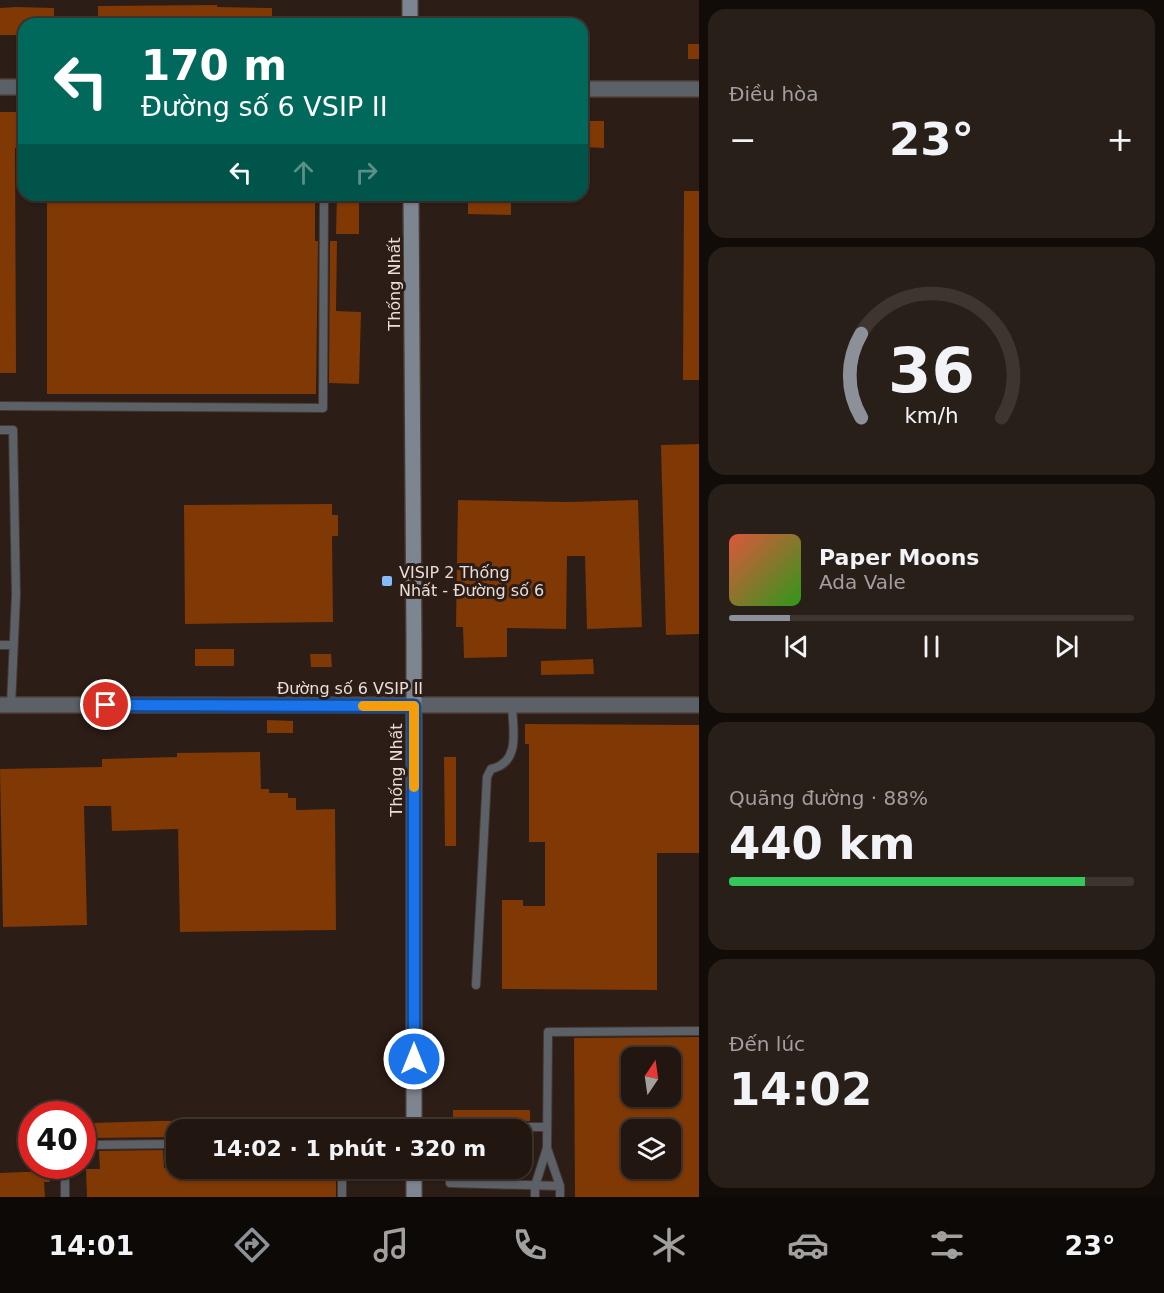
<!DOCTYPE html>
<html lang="vi">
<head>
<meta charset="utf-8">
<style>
	body { margin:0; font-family:"DejaVu Sans",sans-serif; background:#291f19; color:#f1f3f6; height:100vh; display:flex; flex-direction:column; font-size:22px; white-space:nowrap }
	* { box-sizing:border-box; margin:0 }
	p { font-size:20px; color:#a29f9f }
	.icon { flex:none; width:33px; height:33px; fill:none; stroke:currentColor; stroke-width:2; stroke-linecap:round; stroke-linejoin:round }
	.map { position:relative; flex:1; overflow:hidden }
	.drawer { display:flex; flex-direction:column; gap:9px; padding:9px; background:#120c09; width:465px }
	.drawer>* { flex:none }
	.hud { position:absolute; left:18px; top:18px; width:570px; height:183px; border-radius:18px; box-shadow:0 2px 4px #0004,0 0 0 2px #3e3530; background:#00695c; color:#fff; overflow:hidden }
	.needle { width:39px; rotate:13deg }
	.buttons { position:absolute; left:621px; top:1047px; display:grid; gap:12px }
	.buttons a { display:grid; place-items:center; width:60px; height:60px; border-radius:12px; background:#211610; box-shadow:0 2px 4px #0004,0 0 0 2px #3e3530; font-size:30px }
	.speed { position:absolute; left:18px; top:1101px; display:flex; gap:12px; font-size:30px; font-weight:700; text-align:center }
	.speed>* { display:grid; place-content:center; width:78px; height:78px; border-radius:50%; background:#211610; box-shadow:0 2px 4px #0004,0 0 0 2px #3e3530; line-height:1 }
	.speed .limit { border:9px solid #d22; background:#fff; color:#111 }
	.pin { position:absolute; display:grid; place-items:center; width:51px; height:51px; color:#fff; margin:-26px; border:3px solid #fff; border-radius:50%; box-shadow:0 2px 6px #0007 }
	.me { position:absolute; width:66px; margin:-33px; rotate:0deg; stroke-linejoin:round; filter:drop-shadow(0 0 4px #0008) }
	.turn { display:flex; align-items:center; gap:21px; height:126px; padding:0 24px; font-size:27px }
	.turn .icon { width:78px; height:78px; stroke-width:2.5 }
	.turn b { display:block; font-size:42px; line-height:51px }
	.lanes { display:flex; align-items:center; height:57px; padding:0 24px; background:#0003; justify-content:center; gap:30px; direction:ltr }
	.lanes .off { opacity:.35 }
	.big { font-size:45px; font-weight:700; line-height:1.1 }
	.drawer .widget { flex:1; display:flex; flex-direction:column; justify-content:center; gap:9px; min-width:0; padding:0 21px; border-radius:18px; background:#291f19 }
	.drawer .dial { align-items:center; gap:0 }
	.dial svg { height:156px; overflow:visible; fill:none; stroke:#3e3530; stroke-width:7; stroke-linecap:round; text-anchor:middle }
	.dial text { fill:#f1f3f6; stroke:none }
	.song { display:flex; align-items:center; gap:18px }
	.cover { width:72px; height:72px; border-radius:9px; background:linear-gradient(135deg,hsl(10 70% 55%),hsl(110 70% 35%)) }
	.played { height:6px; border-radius:3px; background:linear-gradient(90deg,#8c9099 15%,#3e3530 15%) }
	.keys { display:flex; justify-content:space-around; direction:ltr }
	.heat { display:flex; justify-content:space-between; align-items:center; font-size:33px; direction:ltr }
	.charge { height:9px; border-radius:4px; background:linear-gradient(90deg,#34c759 88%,#3e3530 0) }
	.trip { position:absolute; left:166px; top:1119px; width:366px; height:60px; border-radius:18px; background:#211610; box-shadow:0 2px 4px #0004,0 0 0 2px #3e3530; font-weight:700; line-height:60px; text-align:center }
	.dock { display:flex; height:96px; justify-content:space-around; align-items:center; background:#0d0906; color:#a29f9f }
	.dock .icon { width:42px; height:42px }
	.dock .current { color:#8c9099 }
	.dock b { font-size:27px; color:#f1f3f6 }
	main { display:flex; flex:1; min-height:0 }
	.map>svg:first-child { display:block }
	.building { fill:#803804; fill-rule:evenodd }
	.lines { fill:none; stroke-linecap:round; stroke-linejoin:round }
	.lane-casing { stroke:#463831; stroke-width:10 }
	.street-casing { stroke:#463831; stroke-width:18 }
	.secondary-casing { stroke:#463831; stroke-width:18 }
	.lane { stroke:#5c6168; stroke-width:8 }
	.street { stroke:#5c6168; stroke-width:15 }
	.secondary { stroke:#7d8590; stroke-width:15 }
	.route-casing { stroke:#114b97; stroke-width:15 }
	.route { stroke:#1a73e8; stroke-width:10 }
	.slow { stroke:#f59e0b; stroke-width:10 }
	.poi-dot { fill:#86bbfb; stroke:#2c1d16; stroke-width:2 }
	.labels { text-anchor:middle; stroke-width:6; stroke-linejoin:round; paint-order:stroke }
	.street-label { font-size:16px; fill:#e9ded9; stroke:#2c1d16 }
	.poi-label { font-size:16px; fill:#e9ded9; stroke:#2c1d16; text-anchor:start }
</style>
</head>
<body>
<main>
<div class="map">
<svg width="699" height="1197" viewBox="0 0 699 1197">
	<rect width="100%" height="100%" fill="#2c1d16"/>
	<path class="building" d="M 217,5 L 217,7 L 272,8 L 272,24 L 98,24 L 98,6 Z
		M 16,7 L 54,8 L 54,24 L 24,24 L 24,35 L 0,35 L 0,8 Z
		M 688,44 L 699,44 L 699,59 L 688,59 Z
		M 0,112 L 24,112 L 24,148 L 15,148 L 16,373 L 0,373 Z
		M 582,121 L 604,121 L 604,148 L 582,147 Z
		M 684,191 L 699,191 L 699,380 L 683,380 Z
		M 47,195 L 315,195 L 315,241 L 318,241 L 316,394 L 47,394 Z
		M 337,195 L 359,195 L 359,234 L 336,234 Z
		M 468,195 L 511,195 L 511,215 L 468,214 Z
		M 330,241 L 337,241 L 336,311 L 361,312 L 359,384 L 329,383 Z
		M 699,444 L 699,634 L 666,635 L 661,445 Z
		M 458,500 L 568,502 L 638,500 L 642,627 L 587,629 L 585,556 L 567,556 L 566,629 L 507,628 L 507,657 L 464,658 L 463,627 L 456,627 Z
		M 332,504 L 332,515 L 338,515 L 338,536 L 332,536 L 333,622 L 185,624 L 184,505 Z
		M 195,649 L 234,649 L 234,666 L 195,666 Z
		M 310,654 L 331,654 L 332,667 L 311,667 Z
		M 593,659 L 594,674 L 541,675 L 541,661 Z
		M 267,720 L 293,721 L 293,733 L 267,733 Z
		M 525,724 L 699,725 L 699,853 L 657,853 L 657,990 L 502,989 L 502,900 L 523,900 L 523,906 L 545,906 L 545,842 L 529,842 L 529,744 L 525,744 Z
		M 260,752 L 261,789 L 269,789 L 269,793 L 288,793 L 288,798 L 296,798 L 296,810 L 335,809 L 336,930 L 180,932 L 178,829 L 112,831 L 111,806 L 84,806 L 87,925 L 3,927 L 0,769 L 102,767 L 102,759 L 177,757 L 177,753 Z
		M 444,757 L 456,757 L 456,846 L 445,846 Z
		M 699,1037 L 699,1197 L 575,1197 L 574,1038 ZM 632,1058 L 670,1058 L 670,1096 L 632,1096 ZM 632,1121 L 670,1121 L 670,1168 L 632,1168 Z
		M 453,1110 L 530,1110 L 530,1121 L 453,1121 Z
		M 159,1121 L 177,1121 L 177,1137 L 92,1138 L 92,1123 Z
		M 163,1150 L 164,1168 L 336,1168 L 336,1197 L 87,1197 L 86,1169 L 100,1169 L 99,1151 Z
		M 49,1171 L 50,1182 L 44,1182 L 45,1197 L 0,1197 L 0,1173 Z"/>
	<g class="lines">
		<g class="lane-casing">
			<path id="lane" d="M 0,406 L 323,408 L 324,195
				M 0,430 L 13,430 L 16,595 L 11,705
				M 0,645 L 13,645
				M 476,985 L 487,777 L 491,769 C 521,763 513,729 512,706
				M 450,1130 L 450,1127 L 546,1127
				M 82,1145 L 177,1144
				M 65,1166 L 65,1197
				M 342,1168 L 342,1197
				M 450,1168 L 450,1183 L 560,1186
				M 535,1197 L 535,1186 L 547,1148
				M 560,1197 L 560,1186 L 547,1148 L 548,1032 L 699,1031"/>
		</g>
		<g class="street-casing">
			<path id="street" d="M 0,87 L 24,87
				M 582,89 L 699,89
				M 0,705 L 699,705"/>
		</g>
		<g class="secondary-casing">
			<path id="secondary" d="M 410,0 L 410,24
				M 411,195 L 414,646 L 414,1130
				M 414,1168 L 414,1197"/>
		</g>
		<use href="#lane" class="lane"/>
		<use href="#street" class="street"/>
		<use href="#secondary" class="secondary"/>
	</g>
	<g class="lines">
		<g class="route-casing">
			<path id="route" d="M 106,705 L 414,706 L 414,1059"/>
		</g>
		<use href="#route" class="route"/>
		<path class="slow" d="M 363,706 L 414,706 L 414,787"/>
	</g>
	<rect class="poi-dot" x="381" y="575" width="12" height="12" rx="3"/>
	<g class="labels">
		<g class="street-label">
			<text transform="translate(394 284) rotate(-90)" y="6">Thống Nhất</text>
			<text x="350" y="694">Đường số 6 VSIP II</text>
			<text transform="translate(396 770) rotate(-90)" y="6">Thống Nhất</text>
		</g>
		<g class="poi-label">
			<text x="399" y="578">VISIP 2 Thống<tspan x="399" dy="18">Nhất - Đường số 6</tspan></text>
		</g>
	</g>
</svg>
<div class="buttons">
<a><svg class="needle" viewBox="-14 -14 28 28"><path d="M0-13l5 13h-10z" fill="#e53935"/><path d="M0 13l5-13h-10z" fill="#a29f9f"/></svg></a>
<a><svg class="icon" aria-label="layers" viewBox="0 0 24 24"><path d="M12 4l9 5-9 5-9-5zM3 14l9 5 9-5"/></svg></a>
</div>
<div class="speed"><div class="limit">40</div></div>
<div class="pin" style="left:106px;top:705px;background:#d93025"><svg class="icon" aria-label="arrive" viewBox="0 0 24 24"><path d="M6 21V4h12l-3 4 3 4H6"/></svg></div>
<svg class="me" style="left:414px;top:1059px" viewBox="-20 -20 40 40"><circle r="17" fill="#1a73e8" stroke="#fff" stroke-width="3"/><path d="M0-11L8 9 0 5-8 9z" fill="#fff"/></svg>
<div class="trip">14:02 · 1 phút · 320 m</div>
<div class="hud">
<div class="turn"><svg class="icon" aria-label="left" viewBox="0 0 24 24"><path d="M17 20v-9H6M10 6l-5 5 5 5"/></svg><div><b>170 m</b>Đường số 6 VSIP II</div></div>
<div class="lanes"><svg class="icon" aria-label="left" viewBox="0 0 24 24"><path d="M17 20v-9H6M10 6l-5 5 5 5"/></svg><svg class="icon off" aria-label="ahead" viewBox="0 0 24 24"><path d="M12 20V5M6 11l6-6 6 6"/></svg><svg class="icon off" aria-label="right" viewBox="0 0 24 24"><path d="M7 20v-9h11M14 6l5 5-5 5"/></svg></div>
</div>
</div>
<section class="drawer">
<div class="widget"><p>Điều hòa</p>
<div class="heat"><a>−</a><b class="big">23°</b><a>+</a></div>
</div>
<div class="widget dial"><svg viewBox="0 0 100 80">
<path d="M14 69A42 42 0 1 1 86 69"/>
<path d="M14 69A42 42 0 0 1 14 26" stroke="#8c9099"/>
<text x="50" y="56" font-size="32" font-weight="700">36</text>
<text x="50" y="72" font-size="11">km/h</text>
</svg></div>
<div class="widget">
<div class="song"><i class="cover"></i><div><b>Paper Moons</b><p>Ada Vale</p></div></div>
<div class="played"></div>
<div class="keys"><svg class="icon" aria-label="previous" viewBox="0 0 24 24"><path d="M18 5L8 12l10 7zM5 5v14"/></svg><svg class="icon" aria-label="pause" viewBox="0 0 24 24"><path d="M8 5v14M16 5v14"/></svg><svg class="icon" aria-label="next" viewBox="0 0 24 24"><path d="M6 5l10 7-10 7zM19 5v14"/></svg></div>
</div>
<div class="widget"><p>Quãng đường · 88%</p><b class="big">440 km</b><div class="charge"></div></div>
<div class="widget"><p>Đến lúc</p><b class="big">14:02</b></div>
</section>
</main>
<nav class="dock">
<b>14:01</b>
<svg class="icon current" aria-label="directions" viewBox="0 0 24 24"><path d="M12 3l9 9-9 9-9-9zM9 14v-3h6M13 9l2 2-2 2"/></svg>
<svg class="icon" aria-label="music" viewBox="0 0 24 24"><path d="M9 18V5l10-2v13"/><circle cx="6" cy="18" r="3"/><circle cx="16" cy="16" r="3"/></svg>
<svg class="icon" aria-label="phone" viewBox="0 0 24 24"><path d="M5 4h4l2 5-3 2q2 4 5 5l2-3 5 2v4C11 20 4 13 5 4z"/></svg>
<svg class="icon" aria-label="climate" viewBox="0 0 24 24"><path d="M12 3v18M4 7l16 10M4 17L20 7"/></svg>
<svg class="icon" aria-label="car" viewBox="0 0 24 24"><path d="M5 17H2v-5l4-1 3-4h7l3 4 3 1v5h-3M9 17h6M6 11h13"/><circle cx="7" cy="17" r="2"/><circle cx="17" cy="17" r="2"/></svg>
<svg class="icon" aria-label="filters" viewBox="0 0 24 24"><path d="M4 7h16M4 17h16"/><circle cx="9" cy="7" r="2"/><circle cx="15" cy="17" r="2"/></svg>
<b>23°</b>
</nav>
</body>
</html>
